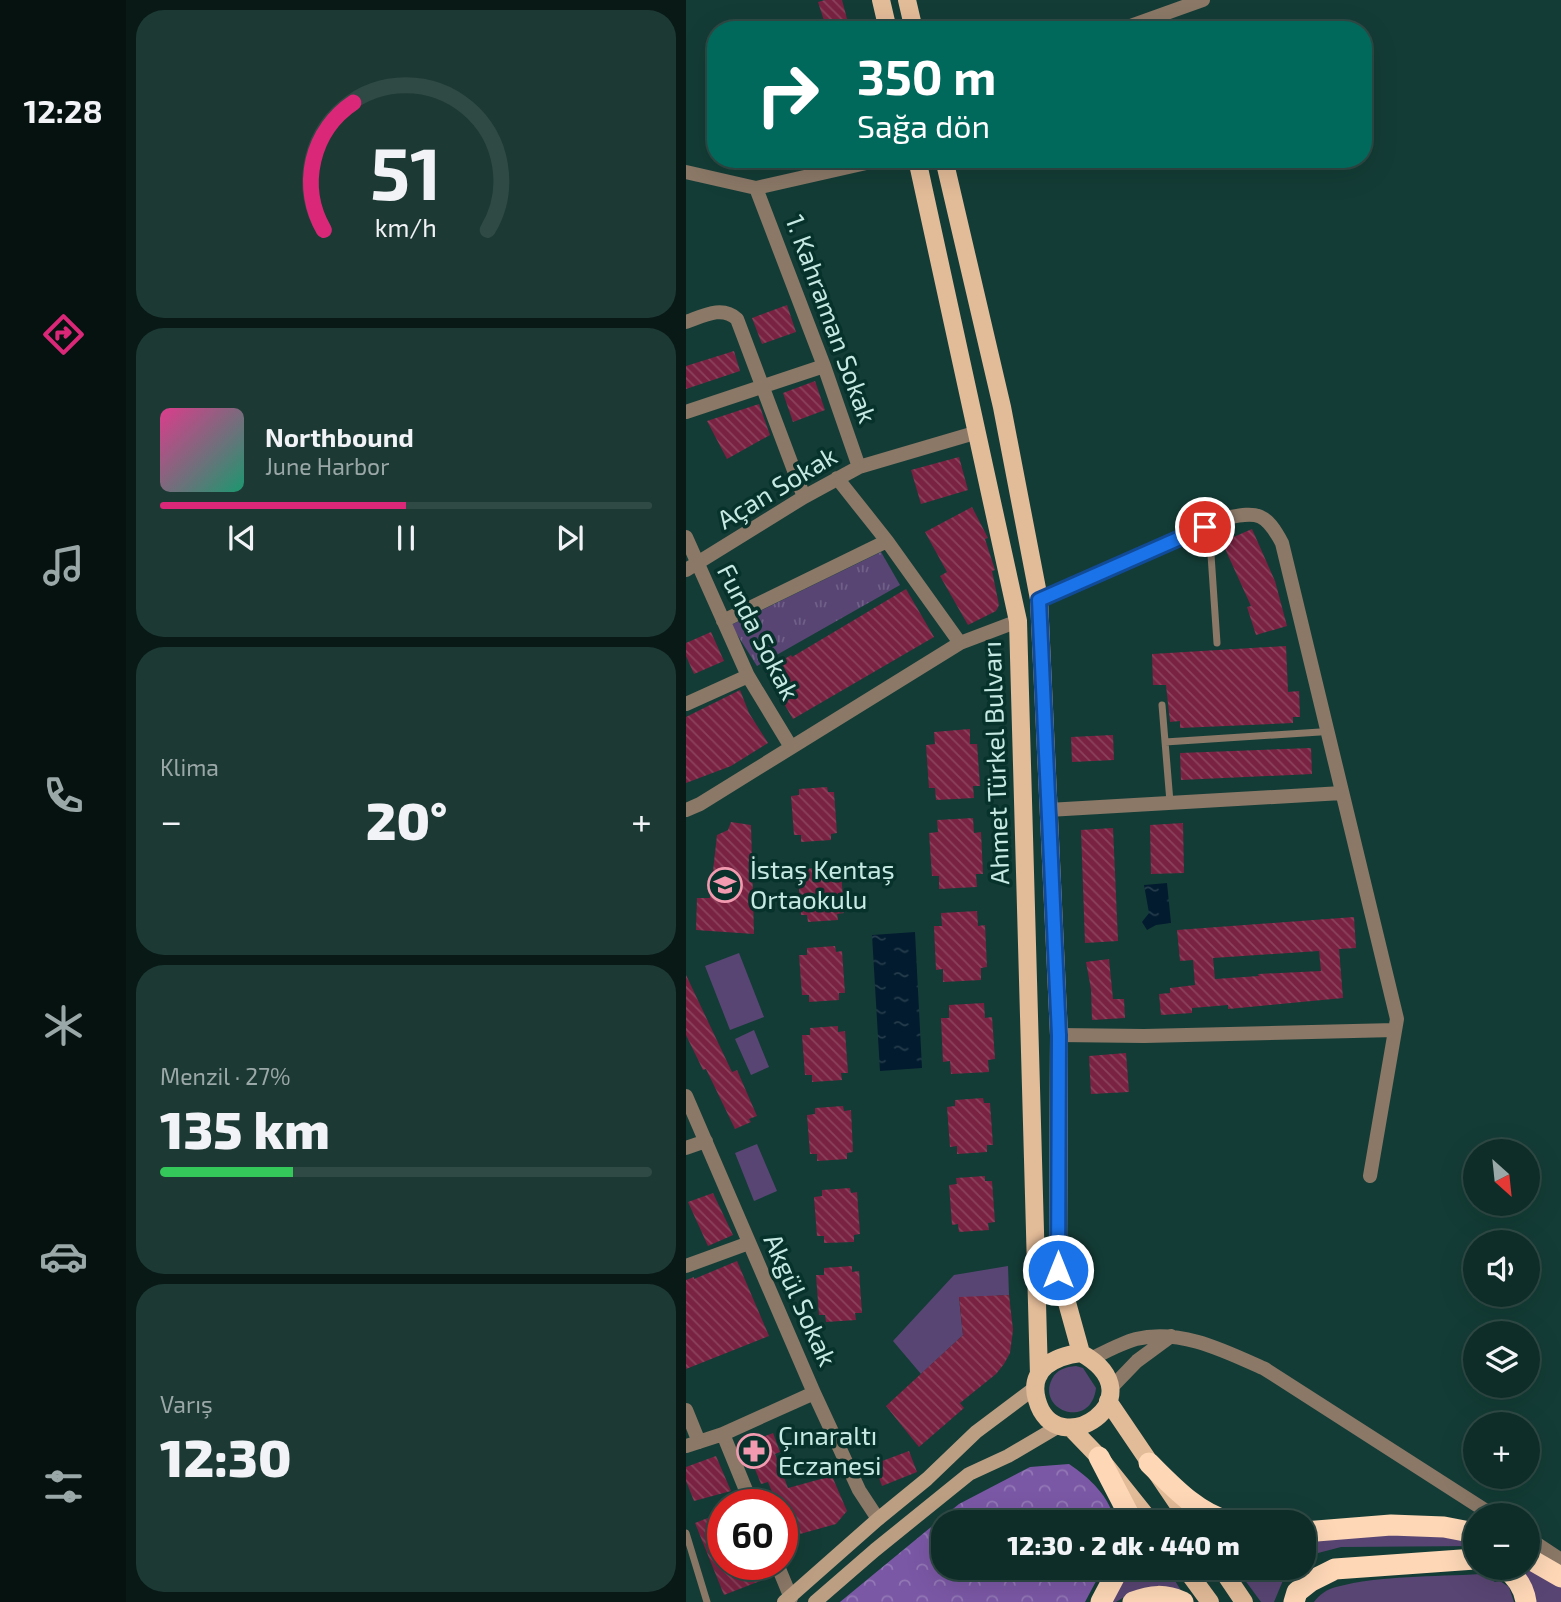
<!DOCTYPE html>
<html lang="tr">
<head>
<meta charset="utf-8">
<style>
	body { margin:0; font-family:"Exo 2",sans-serif; background:#1d3934; color:#f1f3f6; height:100vh; display:flex; flex-direction:column; font-size:26px; white-space:nowrap }
	* { box-sizing:border-box; margin:0 }
	p { font-size:23px; color:#9ba8a8 }
	.icon { flex:none; width:38px; height:38px; fill:none; stroke:currentColor; stroke-width:2; stroke-linecap:round; stroke-linejoin:round }
	.map { position:relative; flex:1; overflow:hidden }
	.panel { display:flex; flex-direction:column; gap:10px; padding:10px; background:#081916; width:560px }
	.panel>* { flex:none }
	.guide { position:absolute; left:21px; top:21px; width:665px; height:147px; border-radius:28px; box-shadow:0 7px 28px #0002,0 0 0 2px #2f4945; background:#00695c; color:#fff; overflow:hidden }
	.needle { width:46px; rotate:153deg }
	.tools { position:absolute; left:777px; top:1139px; display:grid; gap:14px }
	.tools a { display:grid; place-items:center; width:77px; height:77px; border-radius:50%; background:#0f2d28; box-shadow:0 7px 28px #0002,0 0 0 2px #2f4945; font-size:35px }
	.speed { position:absolute; left:21px; top:1489px; display:flex; gap:14px; font-size:35px; font-weight:700; text-align:center }
	.speed>* { display:grid; place-content:center; width:91px; height:91px; border-radius:50%; background:#0f2d28; box-shadow:0 7px 28px #0002,0 0 0 2px #2f4945; line-height:1 }
	.speed .limit { border:10px solid #d22; background:#fff; color:#111 }
	.pin { position:absolute; display:grid; place-items:center; width:60px; height:60px; color:#fff; margin:-30px; border:4px solid #fff; border-radius:50%; box-shadow:0 2px 7px #0007 }
	.me { position:absolute; width:77px; margin:-38px; rotate:0deg; stroke-linejoin:round; filter:drop-shadow(0 0 5px #0008) }
	.turn { display:flex; align-items:center; gap:24px; height:147px; padding:0 35px; font-size:32px }
	.turn .icon { width:91px; height:91px; stroke-width:2.5 }
	.turn b { display:block; font-size:49px; line-height:60px }
	.big { font-size:52px; font-weight:800; line-height:1.1 }
	.panel .card { flex:1; display:flex; flex-direction:column; justify-content:center; gap:10px; min-width:0; padding:0 24px; border-radius:28px; background:#1d3934 }
	.panel .dial { align-items:center; gap:0 }
	.dial svg { height:182px; overflow:visible; fill:none; stroke:#2f4945; stroke-width:7; stroke-linecap:round; text-anchor:middle }
	.dial text { fill:#f1f3f6; stroke:none }
	.song { display:flex; align-items:center; gap:21px }
	.cover { width:84px; height:84px; border-radius:10px; background:linear-gradient(135deg,hsl(330 70% 55%),hsl(160 70% 35%)) }
	.played { height:7px; border-radius:4px; background:linear-gradient(90deg,#db2777 50%,#2f4945 50%) }
	.keys { display:flex; justify-content:space-around; direction:ltr }
	.heat { display:flex; justify-content:space-between; align-items:center; font-size:38px; direction:ltr }
	.charge { height:10px; border-radius:5px; background:linear-gradient(90deg,#34c759 27%,#2f4945 0) }
	.trip { position:absolute; left:245px; top:1510px; width:385px; height:70px; border-radius:28px; background:#0f2d28; box-shadow:0 7px 28px #0002,0 0 0 2px #2f4945; font-weight:800; line-height:70px; text-align:center }
	main { display:flex; flex:1; min-height:0 }
	.menu { display:flex; flex-direction:column; width:126px; justify-content:space-around; align-items:center; background:#061210; color:#9ba8a8 }
	.menu .icon { width:49px; height:49px }
	.menu .on { color:#db2777 }
	.menu b { font-size:32px; color:#f1f3f6 }
	.map>svg:first-child { display:block }
	.grass { fill:#594573 }
	.forest { fill:url(#forest-crowns) }
	.park { fill:url(#park-tufts) }
	.water { fill:url(#water-ripples) }
	.building { fill:url(#building-back-hatch); fill-rule:evenodd }
	.lines { fill:none; stroke-linecap:round; stroke-linejoin:round }
	.lane { stroke:#8b7867; stroke-width:7 }
	.street { stroke:#8b7867; stroke-width:14 }
	.secondary { stroke:#bc9e83; stroke-width:14 }
	.primary { stroke:#e2bb98; stroke-width:18 }
	.highway { stroke:#fdd7b6; stroke-width:21 }
	.route-casing { stroke:#114b97; stroke-width:18 }
	.route { stroke:#1a73e8; stroke-width:12 }
	.labels { text-anchor:middle; stroke-width:7; stroke-linejoin:round; paint-order:stroke }
	.street-label { font-size:26px; fill:#c6e9e3; stroke:#07322c }
	.poi-label { font-size:26px; fill:#c6e9e3; stroke:#07322c; text-anchor:start }
</style>
</head>
<body>
<main>
<nav class="menu">
<b>12:28</b>
<svg class="icon on" aria-label="directions" viewBox="0 0 24 24"><path d="M12 3l9 9-9 9-9-9zM9 14v-3h6M13 9l2 2-2 2"/></svg>
<svg class="icon" aria-label="music" viewBox="0 0 24 24"><path d="M9 18V5l10-2v13"/><circle cx="6" cy="18" r="3"/><circle cx="16" cy="16" r="3"/></svg>
<svg class="icon" aria-label="phone" viewBox="0 0 24 24"><path d="M5 4h4l2 5-3 2q2 4 5 5l2-3 5 2v4C11 20 4 13 5 4z"/></svg>
<svg class="icon" aria-label="climate" viewBox="0 0 24 24"><path d="M12 3v18M4 7l16 10M4 17L20 7"/></svg>
<svg class="icon" aria-label="car" viewBox="0 0 24 24"><path d="M5 17H2v-5l4-1 3-4h7l3 4 3 1v5h-3M9 17h6M6 11h13"/><circle cx="7" cy="17" r="2"/><circle cx="17" cy="17" r="2"/></svg>
<svg class="icon" aria-label="filters" viewBox="0 0 24 24"><path d="M4 7h16M4 17h16"/><circle cx="9" cy="7" r="2"/><circle cx="15" cy="17" r="2"/></svg>
</nav>
<section class="panel">
<div class="card dial"><svg viewBox="0 0 100 80">
<path d="M14 69A42 42 0 1 1 86 69"/>
<path d="M14 69A42 42 0 0 1 27 13" stroke="#db2777"/>
<text x="50" y="56" font-size="32" font-weight="700">51</text>
<text x="50" y="72" font-size="11">km/h</text>
</svg></div>
<div class="card">
<div class="song"><i class="cover"></i><div><b>Northbound</b><p>June Harbor</p></div></div>
<div class="played"></div>
<div class="keys"><svg class="icon" aria-label="previous" viewBox="0 0 24 24"><path d="M18 5L8 12l10 7zM5 5v14"/></svg><svg class="icon" aria-label="pause" viewBox="0 0 24 24"><path d="M8 5v14M16 5v14"/></svg><svg class="icon" aria-label="next" viewBox="0 0 24 24"><path d="M6 5l10 7-10 7zM19 5v14"/></svg></div>
</div>
<div class="card"><p>Klima</p>
<div class="heat"><a>−</a><b class="big">20°</b><a>+</a></div>
</div>
<div class="card"><p>Menzil · 27%</p><b class="big">135 km</b><div class="charge"></div></div>
<div class="card"><p>Varış</p><b class="big">12:30</b></div>
</section>
<div class="map">
<svg width="875" height="1602" viewBox="0 0 875 1602">
	<defs>
		<pattern id="forest-crowns" width="20" height="18" patternUnits="userSpaceOnUse" patternTransform="scale(1.75)"><rect width="20" height="18" fill="#7b58a5"/><path d="M2 6a3 3 0 1 1 6 0M12 15a3 3 0 1 1 6 0" fill="none" stroke="#9278b5"/></pattern>
		<pattern id="park-tufts" width="24" height="20" patternUnits="userSpaceOnUse" patternTransform="scale(1.75)"><rect width="24" height="20" fill="#594573"/><path d="M3 7l-1-3M5 7V3M7 7l1-3M15 17l-1-3M17 17v-4M19 17l1-3" fill="none" stroke="#6f6087"/></pattern>
		<pattern id="water-ripples" width="26" height="14" patternUnits="userSpaceOnUse" patternTransform="scale(1.75)"><rect width="26" height="14" fill="#021b2e"/><path d="M2 4q2-2 4 0t4 0M15 11q2-2 4 0t4 0" fill="none" stroke="#253c4c"/></pattern>
		<pattern id="building-back-hatch" width="6" height="6" patternUnits="userSpaceOnUse" patternTransform="scale(1.75)"><rect width="6" height="6" fill="#792241"/><path d="M-1 5l2 2M0 0l6 6M5-1l2 2" fill="none" stroke="#8b425c"/></pattern>
	</defs>
	<rect width="100%" height="100%" fill="#143c36"/>
	<path class="grass" d="M 53,953 L 78,1017 L 44,1030 L 19,966 Z
		M 68,1030 L 83,1067 L 65,1075 L 49,1039 Z
		M 71,1144 L 91,1191 L 68,1201 L 49,1153 Z
		M 322,1266 L 323,1295 L 273,1298 L 277,1335 L 235,1374 L 207,1341 L 268,1275 Z
		M 390,1366 L 397,1368 L 410,1388 C 405,1431 350,1410 366,1379 C 371,1369 380,1367 390,1366 Z
		M 688,1533 L 789,1538 L 789,1546 L 655,1547 L 632,1553 L 618,1561 L 618,1538 Z
		M 441,1568 L 481,1568 L 496,1592 L 443,1594 L 430,1602 L 421,1602 Z
		M 550,1568 L 609,1568 L 598,1578 L 588,1602 L 575,1602 Z
		M 830,1568 L 842,1568 L 875,1584 L 875,1602 L 848,1602 Z
		M 795,1574 L 809,1582 L 814,1581 L 823,1587 L 828,1602 L 628,1602 C 633,1595 641,1589 650,1587 C 696,1575 748,1577 795,1574 Z"/>
	<path class="forest" d="M 383,1464 C 404,1478 424,1497 429,1522 L 257,1522 L 257,1568 L 417,1568 L 399,1602 L 154,1602 L 273,1504 L 344,1467 Z"/>
	<path class="park" d="M 195,552 L 214,585 L 71,666 L 45,625 Z"/>
	<path class="water" d="M 481,883 L 485,923 L 470,925 L 461,930 L 456,922 L 463,913 L 458,885 Z
		M 229,932 L 236,1068 L 194,1071 L 186,935 Z"/>
	<path class="building" d="M 139,0 L 156,0 L 164,30 L 141,30 L 132,2 Z
		M 101,305 L 110,332 L 76,344 L 66,318 Z
		M 48,351 L 54,371 L 0,389 L 0,366 Z
		M 129,381 L 139,410 L 107,422 L 97,393 Z
		M 73,404 L 84,435 L 41,459 L 21,421 Z
		M 273,457 L 282,490 L 235,504 L 225,470 Z
		M 286,507 L 302,538 L 299,539 L 309,570 L 306,571 L 313,605 L 310,611 L 282,625 L 254,576 L 261,572 L 239,532 Z
		M 566,529 L 589,581 L 601,626 L 570,635 L 561,607 L 565,606 L 536,542 Z
		M 220,589 L 248,637 L 107,719 L 79,671 L 105,655 L 106,657 Z
		M 25,632 L 38,661 L 8,674 L 0,656 L 0,643 Z
		M 600,646 L 602,692 L 613,691 L 614,717 L 607,717 L 607,723 L 494,728 L 494,721 L 484,722 L 480,685 L 467,685 L 466,654 Z
		M 54,690 L 63,713 L 82,743 L 45,766 L 0,783 L 0,717 Z
		M 284,729 L 284,744 L 291,744 L 294,786 L 287,786 L 288,798 L 250,800 L 249,788 L 243,788 L 240,745 L 249,744 L 248,732 Z
		M 427,735 L 428,760 L 386,762 L 385,737 Z
		M 625,748 L 626,774 L 495,780 L 494,753 Z
		M 141,787 L 142,792 L 148,792 L 151,833 L 145,834 L 145,840 L 115,842 L 115,835 L 108,835 L 105,796 L 113,795 L 113,789 Z
		M 287,818 L 288,833 L 295,832 L 297,874 L 290,874 L 291,887 L 253,889 L 253,876 L 246,876 L 243,833 L 252,832 L 251,820 Z
		M 45,822 L 65,825 L 68,934 L 10,930 L 11,898 L 24,898 L 31,835 L 42,830 Z
		M 497,823 L 498,873 L 465,874 L 464,825 Z
		M 427,828 L 432,941 L 399,943 L 395,830 Z
		M 148,866 L 148,872 L 155,871 L 158,913 L 151,914 L 152,920 L 122,922 L 121,915 L 115,915 L 112,875 L 120,875 L 119,869 Z
		M 291,911 L 292,926 L 299,925 L 301,967 L 295,968 L 295,980 L 257,982 L 257,969 L 250,970 L 248,926 L 256,926 L 255,913 Z
		M 668,917 L 670,948 L 653,949 L 657,998 L 542,1009 L 542,1005 L 506,1008 L 506,1013 L 475,1015 L 473,994 L 484,993 L 484,988 L 509,985 L 507,960 L 494,961 L 491,930 ZM 633,951 L 635,971 L 572,974 L 573,976 L 529,979 L 527,958 Z
		M 149,946 L 150,952 L 156,951 L 159,993 L 153,993 L 153,1000 L 123,1002 L 123,995 L 116,995 L 113,955 L 121,955 L 121,948 Z
		M 423,959 L 427,999 L 438,999 L 439,1018 L 406,1020 L 405,989 L 400,962 Z
		M 0,975 L 46,1072 L 51,1070 L 71,1116 L 63,1119 L 65,1122 L 49,1129 L 20,1069 L 17,1070 L 0,1035 Z
		M 298,1003 L 299,1018 L 306,1017 L 309,1059 L 302,1060 L 303,1072 L 265,1074 L 264,1061 L 257,1062 L 255,1018 L 263,1018 L 263,1005 Z
		M 152,1026 L 152,1032 L 159,1031 L 162,1073 L 155,1073 L 156,1080 L 126,1082 L 126,1075 L 119,1075 L 116,1035 L 124,1035 L 124,1028 Z
		M 440,1053 L 443,1092 L 405,1094 L 403,1056 Z
		M 297,1098 L 298,1103 L 304,1103 L 307,1145 L 301,1145 L 301,1152 L 271,1154 L 271,1146 L 264,1147 L 261,1107 L 269,1106 L 269,1100 Z
		M 157,1106 L 158,1111 L 165,1110 L 167,1152 L 161,1153 L 161,1159 L 131,1161 L 131,1154 L 124,1154 L 121,1115 L 129,1114 L 129,1108 Z
		M 299,1176 L 299,1181 L 306,1181 L 309,1222 L 302,1223 L 303,1230 L 273,1232 L 272,1224 L 266,1225 L 263,1185 L 271,1184 L 270,1178 Z
		M 164,1188 L 165,1193 L 171,1192 L 174,1234 L 168,1235 L 168,1242 L 138,1243 L 138,1236 L 131,1236 L 128,1197 L 136,1196 L 136,1190 Z
		M 27,1193 L 47,1235 L 22,1246 L 2,1202 Z
		M 51,1261 L 83,1336 L 0,1369 L 0,1280 L 8,1277 L 8,1279 Z
		M 166,1266 L 166,1272 L 173,1271 L 176,1313 L 169,1313 L 170,1320 L 140,1322 L 139,1315 L 133,1315 L 130,1275 L 138,1275 L 138,1268 Z
		M 323,1295 L 327,1330 L 324,1353 L 318,1364 L 310,1374 L 274,1403 L 278,1408 L 233,1447 L 200,1406 L 277,1335 L 273,1297 Z
		M 87,1433 L 94,1452 L 89,1454 L 102,1488 L 146,1476 L 161,1511 L 150,1524 L 96,1539 L 96,1505 L 85,1505 L 81,1494 L 86,1492 L 82,1482 L 75,1484 L 59,1444 Z
		M 223,1451 L 231,1472 L 196,1486 L 188,1464 Z
		M 30,1456 L 45,1491 L 8,1501 L 0,1481 L 0,1467 Z
		M 37,1512 L 37,1564 L 73,1564 L 79,1579 L 38,1595 L 9,1523 Z"/>
	<g class="lines">
		<path class="lane" d="M 519,527 L 524,540 L 531,643
			M 476,705 L 484,802
			M 479,742 L 634,732
			M 0,1533 L 21,1602"/>
		<path class="street" d="M 433,30 L 517,0
			M 0,172 L 70,188 L 198,159
			M 70,188 L 138,366 L 173,467
			M 0,322 C 17,316 36,305 51,319 L 118,497
			M 0,412 L 138,366
			M 151,478 L 201,541 L 274,643
			M 0,537 L 62,676 L 105,747
			M 0,570 L 118,497 L 173,467 L 292,432
			M 353,599 L 540,518 C 572,511 580,513 596,543 L 711,1019 L 684,1176
			M 37,621 L 201,541
			M 0,704 L 62,676
			M 0,810 L 14,804 L 274,643 L 332,621
			M 362,810 L 656,793
			M 373,1035 L 458,1036 L 709,1030
			M 0,1096 L 128,1393 L 173,1490 L 192,1519
			M 0,1148 L 20,1141
			M 0,1266 L 63,1243
			M 405,1359 C 419,1352 435,1343 450,1339 C 494,1328 539,1351 579,1369 L 808,1516
			M 424,1389 L 451,1361 L 485,1336
			M 0,1410 L 13,1442
			M 37,1434 L 66,1505
			M 0,1446 L 37,1434 L 128,1393
			M 842,1538 L 875,1560
			M 91,1564 L 105,1598"/>
		<path class="secondary" d="M 98,1602 L 192,1519 L 241,1479 L 290,1432 L 350,1387
			M 129,1602 L 189,1550 L 283,1474 L 322,1456 L 373,1426"/>
		<path class="primary" d="M 195,0 L 202,30
			M 221,0 L 228,30
			M 231,159 L 332,621 L 353,1375
			M 258,159 L 316,407 L 353,599 L 373,1035 L 372,1270 L 395,1353
			M 395,1353 C 475,1398 369,1466 351,1400 C 342,1369 369,1356 395,1353 Z
			M 422,1401 L 504,1522
			M 385,1428 L 413,1457 L 465,1522
			M 499,1568 L 524,1602
			M 535,1568 L 558,1602"/>
		<path class="highway" d="M 413,1457 L 442,1513 L 444,1522
			M 463,1463 C 487,1487 511,1513 544,1522
			M 618,1532 L 705,1525 L 758,1527 L 789,1533
			M 842,1558 L 875,1577
			M 819,1568 C 831,1577 838,1587 840,1602
			M 415,1602 L 433,1568
			M 447,1602 C 465,1595 479,1594 497,1602
			M 608,1602 L 611,1592 L 625,1581 L 649,1569 L 789,1559"/>
	</g>
	<g class="lines">
		<g class="route-casing">
			<path id="route" d="M 372,1270 L 373,1035 L 353,600 L 519,527"/>
		</g>
		<use href="#route" class="route"/>
	</g>
	<defs>
		<g id="school-ring" transform="scale(1.75)"><circle r="9.5" fill="#07322c" stroke="#f29ab0" stroke-width="1.5"/><path d="M0-5L7-2L0 1L-7-2ZM-4 1L0 2.5L4 1V4Q0 6-4 4Z" fill="#f29ab0"/></g>
		<g id="pharmacy-ring" transform="scale(1.75)"><circle r="9.5" fill="#07322c" stroke="#f29ab0" stroke-width="1.5"/><path d="M-2-6h4v4h4v4h-4v4h-4v-4h-4v-4h4Z" fill="#f29ab0"/></g>
	</defs>
	<g fill-rule="evenodd">
		<use href="#school-ring" x="39" y="885"/>
		<use href="#pharmacy-ring" x="68" y="1451"/>
	</g>
	<g class="labels">
		<g class="street-label">
			<text transform="translate(145 319) rotate(70)" y="9">1. Kahraman Sokak</text>
			<text transform="translate(91 488) rotate(-31)" y="9">Açan Sokak</text>
			<text transform="translate(72 632) rotate(63)" y="9">Funda Sokak</text>
			<text transform="translate(310 763) rotate(-92)" y="9">Ahmet Türkel Bulvarı</text>
			<text transform="translate(114 1300) rotate(66)" y="9">Akgül Sokak</text>
		</g>
		<g class="poi-label">
			<text x="64" y="879">İstaş Kentaş<tspan x="64" dy="30">Ortaokulu</tspan></text>
			<text x="92" y="1445">Çınaraltı<tspan x="92" dy="30">Eczanesi</tspan></text>
		</g>
	</g>
</svg>
<div class="tools">
<a><svg class="needle" viewBox="-14 -14 28 28"><path d="M0-13l5 13h-10z" fill="#e53935"/><path d="M0 13l5-13h-10z" fill="#9ba8a8"/></svg></a>
<a><svg class="icon" aria-label="sound" viewBox="0 0 24 24"><path d="M4 9h4l5-4v14l-5-4H4zM17 9q2 3 0 6"/></svg></a>
<a><svg class="icon" aria-label="layers" viewBox="0 0 24 24"><path d="M12 4l9 5-9 5-9-5zM3 14l9 5 9-5"/></svg></a>
<a>+</a>
<a>−</a>
</div>
<div class="speed"><div class="limit">60</div></div>
<div class="pin" style="left:519px;top:527px;background:#d93025"><svg class="icon" aria-label="arrive" viewBox="0 0 24 24"><path d="M6 21V4h12l-3 4 3 4H6"/></svg></div>
<svg class="me" style="left:372px;top:1270px" viewBox="-20 -20 40 40"><circle r="17" fill="#1a73e8" stroke="#fff" stroke-width="3"/><path d="M0-11L8 9 0 5-8 9z" fill="#fff"/></svg>
<div class="trip">12:30 · 2 dk · 440 m</div>
<div class="guide">
<div class="turn"><svg class="icon" aria-label="right" viewBox="0 0 24 24"><path d="M7 20v-9h11M14 6l5 5-5 5"/></svg><div><b>350 m</b>Sağa dön</div></div>
</div>
</div>
</main>
</body>
</html>
